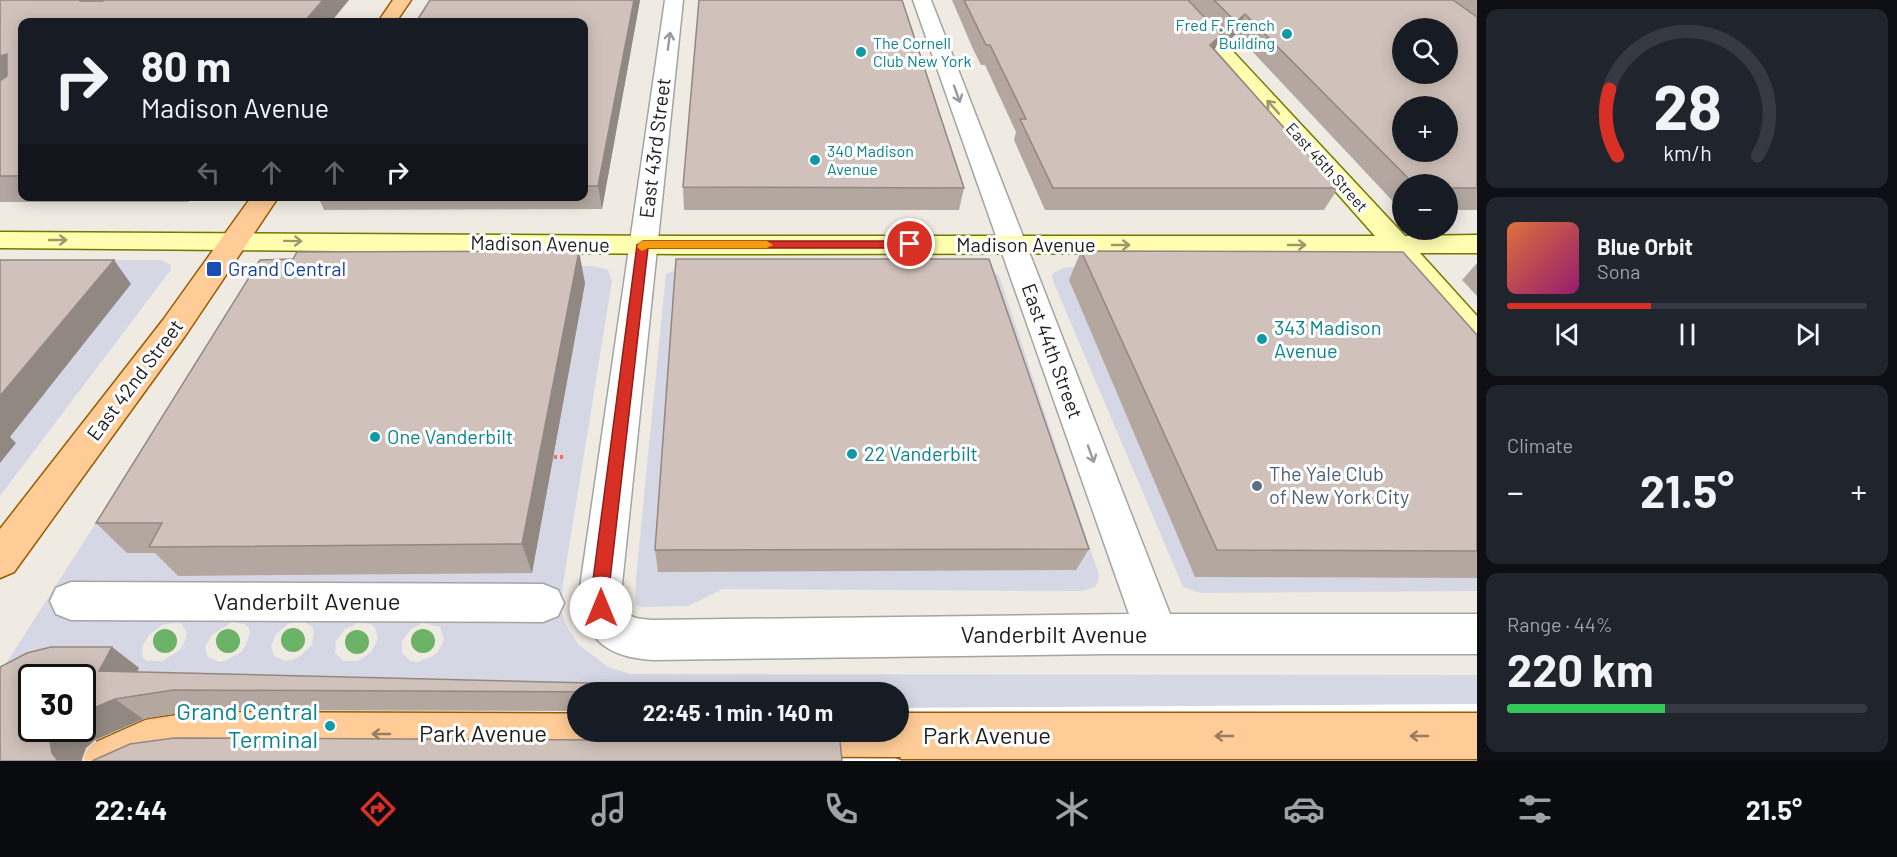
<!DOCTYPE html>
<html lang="en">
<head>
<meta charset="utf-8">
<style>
	body { margin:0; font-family:Barlow,sans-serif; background:#20242c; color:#f1f3f6; height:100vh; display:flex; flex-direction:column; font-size:22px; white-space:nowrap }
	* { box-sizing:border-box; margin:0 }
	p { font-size:20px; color:#9ea1a6 }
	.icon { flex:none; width:33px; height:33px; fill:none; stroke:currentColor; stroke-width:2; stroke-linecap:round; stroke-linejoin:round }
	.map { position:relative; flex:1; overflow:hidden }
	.panel { display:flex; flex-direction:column; gap:9px; padding:9px; background:#0d0f14; width:420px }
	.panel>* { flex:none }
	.hud { position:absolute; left:18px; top:18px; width:570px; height:183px; border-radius:12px; box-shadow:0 3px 15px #0003; background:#171b24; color:#f1f3f6; overflow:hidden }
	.buttons { position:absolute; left:1392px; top:18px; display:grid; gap:12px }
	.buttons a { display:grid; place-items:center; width:66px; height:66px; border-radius:50%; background:#171b24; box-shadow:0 3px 15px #0003; font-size:30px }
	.speed { position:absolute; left:18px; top:664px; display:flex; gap:12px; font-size:30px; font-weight:700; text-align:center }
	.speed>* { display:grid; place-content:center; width:78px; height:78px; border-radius:50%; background:#171b24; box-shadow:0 3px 15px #0003; line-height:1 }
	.speed .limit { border:3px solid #111; border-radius:9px; background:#fff; color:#111 }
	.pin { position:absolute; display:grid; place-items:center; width:51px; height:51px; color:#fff; margin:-26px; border:3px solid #fff; border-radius:50%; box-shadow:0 2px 6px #0007 }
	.me { position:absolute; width:66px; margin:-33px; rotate:0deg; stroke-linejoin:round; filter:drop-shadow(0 0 4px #0008) }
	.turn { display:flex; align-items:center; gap:21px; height:126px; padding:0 24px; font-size:27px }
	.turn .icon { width:78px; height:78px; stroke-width:2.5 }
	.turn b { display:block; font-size:42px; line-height:51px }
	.lanes { display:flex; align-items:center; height:57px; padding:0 24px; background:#0003; justify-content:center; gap:30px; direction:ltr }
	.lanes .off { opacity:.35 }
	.big { font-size:45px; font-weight:700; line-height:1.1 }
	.panel .card { flex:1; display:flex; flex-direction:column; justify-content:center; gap:9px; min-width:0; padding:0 21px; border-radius:12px; background:#20242c }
	.panel .dial { align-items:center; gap:0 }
	.dial svg { height:156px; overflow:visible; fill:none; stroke:#363941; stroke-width:7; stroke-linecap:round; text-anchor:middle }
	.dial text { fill:#f1f3f6; stroke:none }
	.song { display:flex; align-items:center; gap:18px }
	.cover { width:72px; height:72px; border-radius:9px; background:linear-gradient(135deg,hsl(20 70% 55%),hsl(320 70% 35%)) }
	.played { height:6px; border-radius:3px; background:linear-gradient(90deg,#d93025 40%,#363941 40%) }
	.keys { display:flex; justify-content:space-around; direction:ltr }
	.heat { display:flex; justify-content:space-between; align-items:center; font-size:33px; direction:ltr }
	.charge { height:9px; border-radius:4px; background:linear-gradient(90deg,#34c759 44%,#363941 0) }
	.trip { position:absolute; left:567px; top:682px; width:342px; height:60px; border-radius:30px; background:#171b24; box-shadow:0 3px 15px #0003; font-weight:700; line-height:60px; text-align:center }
	.dock { display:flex; height:96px; justify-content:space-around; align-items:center; background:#090b0e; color:#9ea1a6 }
	.dock .icon { width:42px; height:42px }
	.dock .on { color:#d93025 }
	.dock b { font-size:27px; color:#f1f3f6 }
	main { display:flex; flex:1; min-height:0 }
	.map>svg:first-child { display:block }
	.plaza { fill:#d6d7e5; fill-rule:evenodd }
	.pier { fill:#fff }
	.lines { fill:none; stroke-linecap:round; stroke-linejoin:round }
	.street-casing { stroke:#a4a4a4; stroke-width:3 }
	.secondary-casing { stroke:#727800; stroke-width:3 }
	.primary-casing { stroke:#965b00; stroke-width:3 }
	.path { stroke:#ff6a63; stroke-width:4; stroke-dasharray:3 3; stroke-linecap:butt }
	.street { fill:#fff; fill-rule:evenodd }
	.secondary { fill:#fffeb0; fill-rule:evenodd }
	.primary { fill:#ffcc97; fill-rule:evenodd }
	.primary-bridge-casing { stroke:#965b00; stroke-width:45; stroke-linecap:butt }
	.primary-bridge { stroke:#ffcc97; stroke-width:42 }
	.tree { fill:#6cb367 }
	.wall { fill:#b3a7a0 }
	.shaded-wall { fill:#928882 }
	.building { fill:#d0c2ba; stroke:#928882; stroke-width:1.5; fill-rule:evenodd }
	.oneway { stroke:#999 }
	.oneway2 { stroke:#99996e }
	.oneway3 { stroke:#997d60 }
	.route { fill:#d93025; stroke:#8d1f18; stroke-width:1.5 }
	.slow { fill:#f59e0b }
	.culture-dot { fill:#0f9aa8; stroke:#fff; stroke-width:2 }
	.transit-dot { fill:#1a4fb4; stroke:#fff; stroke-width:2 }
	.service-dot { fill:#5c6f8a; stroke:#fff; stroke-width:2 }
	.labels { text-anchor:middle; stroke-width:6; stroke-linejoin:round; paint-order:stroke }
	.far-culture-label { font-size:16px; fill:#0d838f; stroke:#fff; text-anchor:start }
	.far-street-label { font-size:16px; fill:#1d1d1d; stroke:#fff }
	.street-label { font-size:20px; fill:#1d1d1d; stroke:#fff }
	.transit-label { font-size:20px; fill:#164399; stroke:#fff; text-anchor:start }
	.culture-label { font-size:20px; fill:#0d838f; stroke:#fff; text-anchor:start }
	.service-label { font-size:20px; fill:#4e5e75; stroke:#fff; text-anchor:start }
	.near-street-label { font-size:24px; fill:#1d1d1d; stroke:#fff }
	.near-culture-label { font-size:24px; fill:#0d838f; stroke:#fff; text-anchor:end }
</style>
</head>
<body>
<main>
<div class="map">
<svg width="1477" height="761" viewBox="0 0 1477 761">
	<rect width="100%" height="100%" fill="#efeae2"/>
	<path class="plaza" d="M 0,260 L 161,260 L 171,265 L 170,271 L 0,496 L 0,463 L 6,443 L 24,419 L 0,284 Z
		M 593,266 L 608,270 L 612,281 L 563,584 L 561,610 L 566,625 L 578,644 L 608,667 L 630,674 L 1477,675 L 1477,704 L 899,708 L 898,693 L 127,691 L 139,668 L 32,678 L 0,673 L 253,277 L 272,267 ZM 585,283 L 190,552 L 128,552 ZM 302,621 L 312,626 L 314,631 L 312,645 L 300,656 L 292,660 L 285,661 L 274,656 L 271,646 L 276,634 L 288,624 ZM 232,622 L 244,624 L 248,627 L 250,632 L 246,645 L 241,652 L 227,660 L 219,662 L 208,657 L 205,647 L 212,635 ZM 176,623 L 182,624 L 187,633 L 183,646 L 177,652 L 162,661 L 148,661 L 143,658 L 142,647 L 149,635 L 162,625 ZM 358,623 L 371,624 L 375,627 L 378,639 L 371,652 L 364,657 L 357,661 L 343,661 L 335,653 L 336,641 L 345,629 ZM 423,623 L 440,627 L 444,639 L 438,652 L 431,657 L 417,662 L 410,661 L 402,653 L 402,641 L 411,629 Z
		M 1070,267 L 1365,267 L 1195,577 L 1477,578 L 1477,591 L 1200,593 L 1183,587 L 1053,281 L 1052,274 L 1063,268 Z
		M 989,268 L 999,276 L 1098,572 L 1099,579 L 1095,587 L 1082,591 L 723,589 L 688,606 L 640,607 L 635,604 L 636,577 L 666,274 L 678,269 Z"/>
	<path class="pier" d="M 1477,704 L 1477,761 L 836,761 L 833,732 L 898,732 L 899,708 Z"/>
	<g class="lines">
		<g class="street-casing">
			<path id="street" d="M 665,0 L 683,0 L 621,594 C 625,618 630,618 653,620 L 1129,614 L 913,0 L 931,0 L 1170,614 L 1477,614 L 1477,654 L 1106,654 L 653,660 C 607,657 586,641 579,594 Z
				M 71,582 L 543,584 L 558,590 L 564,603 L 558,616 L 543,622 L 71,620 L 56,614 L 50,601 L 56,588 Z"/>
		</g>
		<g class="secondary-casing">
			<path id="secondary" d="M 1166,0 L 1185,0 L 1405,236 L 1477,235 L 1477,253 L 1420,253 L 1477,316 L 1477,347 L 1466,344 L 1389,253 L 679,254 L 0,248 L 0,232 L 679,236 L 1375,236 Z"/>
		</g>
		<g class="primary-casing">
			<path id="primary" d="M 393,0 L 411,0 L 396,22 L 378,22 Z
				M 252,196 L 279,196 L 185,336 L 14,572 L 0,578 L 0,529 L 163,320 Z
				M 901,713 L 1477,713 L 1477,759 L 901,759 L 885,752 L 878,736 L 879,732 L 898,732 L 898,714 Z"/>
		</g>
		<path class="path" d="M 554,457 L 566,457"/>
		<use href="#street" class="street"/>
		<use href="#secondary" class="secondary"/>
		<use href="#primary" class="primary"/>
		<g class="primary-bridge-casing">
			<path id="primary-bridge" d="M 105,761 L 152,740 L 198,733 L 901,736"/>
		</g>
		<use href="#primary-bridge" class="primary-bridge"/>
	</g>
	<g class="tree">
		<circle cx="293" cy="640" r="12"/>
		<circle cx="165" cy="641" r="12"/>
		<circle cx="228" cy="641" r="12"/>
		<circle cx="423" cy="641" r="12"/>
		<circle cx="357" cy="642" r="12"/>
	</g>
	<path class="wall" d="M 0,0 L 22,22 L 22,196 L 192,196 L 188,202 L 0,202 Z
		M 430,0 L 640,0 L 602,209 L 324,210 L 318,196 L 584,196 L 584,22 Z
		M 952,0 L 1477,0 L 1477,210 L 1448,210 L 1448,184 L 1402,184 L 1402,210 L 1401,210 L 1236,34 L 1227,42 L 1221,35 L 1215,49 L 1338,188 L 1324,210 L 1045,210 L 1014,140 L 1016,132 L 985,65 L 981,65 L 973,49 Z
		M 683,187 L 964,188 L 959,210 L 684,210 Z
		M 1081,251 L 1477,335 L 1477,578 L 1195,577 L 1069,280 Z
		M 1477,263 L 1477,296 L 1462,280 Z
		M 585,283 L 532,573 L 178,576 L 155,553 L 127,553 L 96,523 Z
		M 1089,549 L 1076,570 L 658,572 L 655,550 Z
		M 112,647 L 139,668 L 137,672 L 836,693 L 578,693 L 578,711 L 198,710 L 143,719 L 95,740 L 86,748 L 82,759 L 0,761 Z"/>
	<path class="shaded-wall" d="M 80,0 L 116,0 L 95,16 L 80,1 Z
		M 323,0 L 349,0 L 331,22 L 304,22 Z
		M 634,0 L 640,0 L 602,209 L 598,186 Z
		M 1245,14 L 1236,34 L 1227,42 L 1236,22 Z
		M 1221,35 L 1212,55 L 1210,45 Z
		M 7,54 L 22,77 L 0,92 L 0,56 Z
		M 185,196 L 192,196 L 188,202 Z
		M 579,251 L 585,283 L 532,573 L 522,544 Z
		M 114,260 L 131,284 L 10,437 L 16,443 L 0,463 L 0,396 Z
		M 112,647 L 139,668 L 127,691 L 99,671 Z
		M 115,699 L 143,719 L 95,740 L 86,748 L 82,759 L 82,761 L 58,761 L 52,753 L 50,741 L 55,729 L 82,729 L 82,713 Z"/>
	<path class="building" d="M 0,0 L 80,0 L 80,1 L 103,1 L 104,0 L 323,0 L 304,22 L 22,22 L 22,176 L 0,176 L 0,81 L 7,76 L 7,54 L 0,56 Z
		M 430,0 L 634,0 L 598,186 L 584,186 L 584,22 L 416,22 Z
		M 699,0 L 902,0 L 964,188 L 683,187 Z
		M 964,0 L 1188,0 L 1221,35 L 1210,45 L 1338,188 L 1053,188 L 1020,119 L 1026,119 L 990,45 L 986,45 Z
		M 1214,0 L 1453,0 L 1477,17 L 1477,188 L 1448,188 L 1448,184 L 1414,184 L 1245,14 L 1236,22 ZM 1402,28 L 1448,28 L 1448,74 L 1402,74 ZM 1402,106 L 1448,106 L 1448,152 L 1402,152 Z
		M 579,251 L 522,544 L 149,547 L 162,523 L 96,523 L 260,260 L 293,259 L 297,252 Z
		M 1081,251 L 1403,252 L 1477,335 L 1477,551 L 1217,550 Z
		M 676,259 L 989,259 L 1089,549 L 655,550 Z
		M 0,260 L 114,260 L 0,396 Z
		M 51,647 L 112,647 L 99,671 L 836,689 L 836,693 L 173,690 L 115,699 L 82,713 L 82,678 L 32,678 L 32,729 L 55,729 L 50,741 L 52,753 L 58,761 L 0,761 L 0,667 L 27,653 Z
		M 174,738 L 840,741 L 842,761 L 92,761 L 130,744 Z"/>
	<defs><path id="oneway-shaft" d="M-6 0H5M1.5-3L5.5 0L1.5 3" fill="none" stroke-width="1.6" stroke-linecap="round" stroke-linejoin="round" transform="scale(1.5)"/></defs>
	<g class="oneway">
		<use href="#oneway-shaft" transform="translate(669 41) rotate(-82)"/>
		<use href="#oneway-shaft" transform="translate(957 94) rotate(70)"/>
		<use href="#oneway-shaft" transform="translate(1091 454) rotate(70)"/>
	</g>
	<g class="oneway2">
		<use href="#oneway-shaft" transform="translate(1273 107) rotate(-132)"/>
		<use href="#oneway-shaft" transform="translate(58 240)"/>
		<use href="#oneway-shaft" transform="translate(293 241) rotate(1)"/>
		<use href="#oneway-shaft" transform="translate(1121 245)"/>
		<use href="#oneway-shaft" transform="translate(1297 245)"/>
	</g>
	<g class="oneway3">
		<use href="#oneway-shaft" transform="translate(381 734) rotate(-180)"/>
		<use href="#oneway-shaft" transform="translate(1224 736) rotate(180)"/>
		<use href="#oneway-shaft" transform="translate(1419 736) rotate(180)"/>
	</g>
	<path class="route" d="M 643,241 L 910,241 L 916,244 L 910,248 L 648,248 L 610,580 L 610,608 L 607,614 L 601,616 L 595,614 L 593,608 L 593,580 L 637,245 Z"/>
	<path class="slow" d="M 643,241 L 767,241 L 773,245 L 767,248 L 648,248 L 642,251 L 637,247 L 639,242 Z"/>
	<g class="culture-dot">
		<circle cx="1287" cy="34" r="6"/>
		<circle cx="861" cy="52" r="6"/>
		<circle cx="815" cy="160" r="6"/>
		<circle cx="1262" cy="339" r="6"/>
		<circle cx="375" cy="437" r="6"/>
		<circle cx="852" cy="454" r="6"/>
		<circle cx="330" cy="726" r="6"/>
	</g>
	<rect class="transit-dot" x="206" y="261" width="16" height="16" rx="3"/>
	<circle class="service-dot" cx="1257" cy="486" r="6"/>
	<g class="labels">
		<g class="far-culture-label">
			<text x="1275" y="31" text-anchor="end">Fred F. French<tspan x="1275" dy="18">Building</tspan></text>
			<text x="873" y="49">The Cornell<tspan x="873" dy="18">Club New York</tspan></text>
			<text x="827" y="157">340 Madison<tspan x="827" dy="18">Avenue</tspan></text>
		</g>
		<g class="far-street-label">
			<text transform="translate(1327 167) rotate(48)" y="6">East 45th Street</text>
		</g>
		<g class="street-label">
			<text transform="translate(655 148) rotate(-83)" y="7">East 43rd Street</text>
			<text transform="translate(540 244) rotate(1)" y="7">Madison Avenue</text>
			<text x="1026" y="252">Madison Avenue</text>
			<text transform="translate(1052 351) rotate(70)" y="7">East 44th Street</text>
			<text transform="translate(135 380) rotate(-53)" y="7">East 42nd Street</text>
		</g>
		<g class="transit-label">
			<text x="228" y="276">Grand Central</text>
		</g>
		<g class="culture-label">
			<text x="1274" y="335">343 Madison<tspan x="1274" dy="23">Avenue</tspan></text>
			<text x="387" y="444">One Vanderbilt</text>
			<text x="864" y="461">22 Vanderbilt</text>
		</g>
		<g class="service-label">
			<text x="1269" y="481">The Yale Club<tspan x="1269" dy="23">of New York City</tspan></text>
		</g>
		<g class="near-street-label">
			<text x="307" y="610">Vanderbilt Avenue</text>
			<text x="1054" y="643">Vanderbilt Avenue</text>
			<text x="483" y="742">Park Avenue</text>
			<text x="987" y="744">Park Avenue</text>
		</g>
		<g class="near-culture-label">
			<text x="318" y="720">Grand Central<tspan x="318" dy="28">Terminal</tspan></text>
		</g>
	</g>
</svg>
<div class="buttons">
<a><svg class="icon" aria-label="search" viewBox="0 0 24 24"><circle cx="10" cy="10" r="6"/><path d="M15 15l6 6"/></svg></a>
<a>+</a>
<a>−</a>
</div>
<div class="speed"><div class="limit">30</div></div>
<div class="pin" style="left:910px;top:244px;background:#d93025"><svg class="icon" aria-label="arrive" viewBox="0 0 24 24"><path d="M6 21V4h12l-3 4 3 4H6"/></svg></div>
<svg class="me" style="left:601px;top:608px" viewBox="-20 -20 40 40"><circle r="19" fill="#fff"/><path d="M0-13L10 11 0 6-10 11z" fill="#d93025"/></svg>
<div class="trip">22:45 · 1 min · 140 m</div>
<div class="hud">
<div class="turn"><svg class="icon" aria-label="right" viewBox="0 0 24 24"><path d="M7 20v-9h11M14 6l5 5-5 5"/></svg><div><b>80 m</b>Madison Avenue</div></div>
<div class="lanes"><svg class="icon off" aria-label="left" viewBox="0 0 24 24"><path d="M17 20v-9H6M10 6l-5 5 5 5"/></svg><svg class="icon off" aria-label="ahead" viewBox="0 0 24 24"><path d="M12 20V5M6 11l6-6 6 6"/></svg><svg class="icon off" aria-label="ahead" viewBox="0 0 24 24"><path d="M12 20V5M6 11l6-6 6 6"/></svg><svg class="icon" aria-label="right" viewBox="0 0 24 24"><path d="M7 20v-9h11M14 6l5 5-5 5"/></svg></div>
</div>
</div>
<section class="panel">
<div class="card dial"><svg viewBox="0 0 100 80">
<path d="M14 69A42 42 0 1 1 86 69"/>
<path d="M14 69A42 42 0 0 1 10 35" stroke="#d93025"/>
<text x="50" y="56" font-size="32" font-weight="700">28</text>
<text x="50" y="72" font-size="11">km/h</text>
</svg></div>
<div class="card">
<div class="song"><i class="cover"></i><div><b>Blue Orbit</b><p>Sona</p></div></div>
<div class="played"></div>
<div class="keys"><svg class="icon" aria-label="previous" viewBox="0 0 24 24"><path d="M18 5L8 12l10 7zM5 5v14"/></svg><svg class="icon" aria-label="pause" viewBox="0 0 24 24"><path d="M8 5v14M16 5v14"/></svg><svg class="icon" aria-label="next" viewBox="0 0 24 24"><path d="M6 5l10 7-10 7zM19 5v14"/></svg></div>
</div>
<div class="card"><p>Climate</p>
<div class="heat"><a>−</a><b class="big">21.5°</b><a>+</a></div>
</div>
<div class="card"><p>Range · 44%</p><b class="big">220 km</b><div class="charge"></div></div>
</section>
</main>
<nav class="dock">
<b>22:44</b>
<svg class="icon on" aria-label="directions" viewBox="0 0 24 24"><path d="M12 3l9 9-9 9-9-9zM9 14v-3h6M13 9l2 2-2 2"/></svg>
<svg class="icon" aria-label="music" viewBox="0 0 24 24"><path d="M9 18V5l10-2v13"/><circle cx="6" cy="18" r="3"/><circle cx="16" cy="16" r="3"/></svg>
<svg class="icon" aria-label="phone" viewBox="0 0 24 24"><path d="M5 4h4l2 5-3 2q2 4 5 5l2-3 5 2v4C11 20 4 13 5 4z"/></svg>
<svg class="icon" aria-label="climate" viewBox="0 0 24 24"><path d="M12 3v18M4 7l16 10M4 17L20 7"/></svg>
<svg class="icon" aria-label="car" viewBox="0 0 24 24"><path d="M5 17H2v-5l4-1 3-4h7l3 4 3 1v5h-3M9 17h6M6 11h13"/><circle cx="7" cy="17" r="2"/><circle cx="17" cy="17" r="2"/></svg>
<svg class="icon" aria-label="filters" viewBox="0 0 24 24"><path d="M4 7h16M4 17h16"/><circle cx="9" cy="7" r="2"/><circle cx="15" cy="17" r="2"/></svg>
<b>21.5°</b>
</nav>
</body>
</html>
